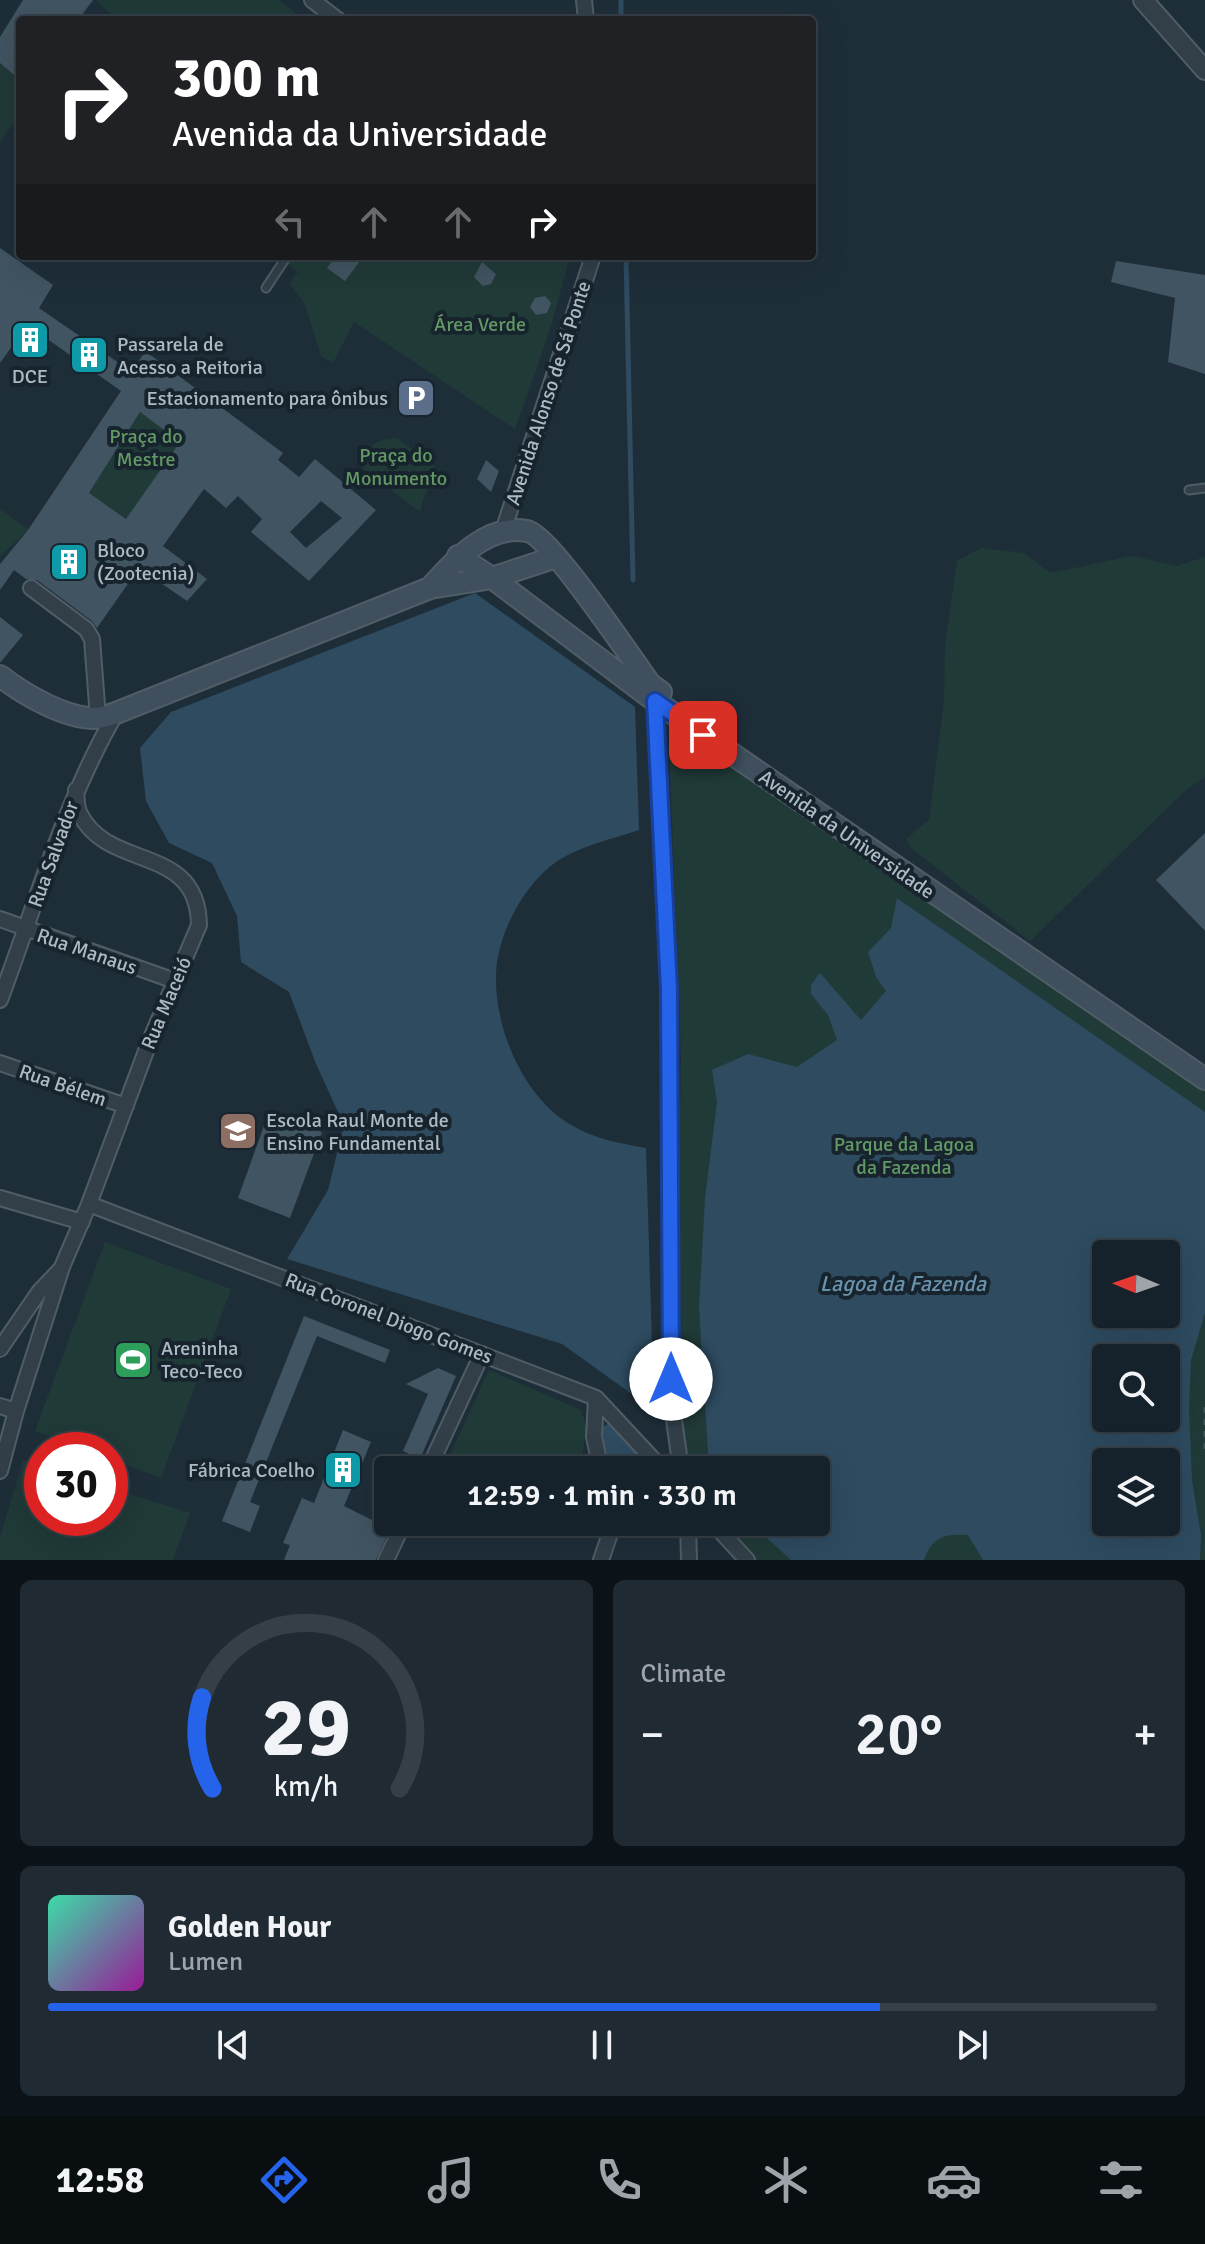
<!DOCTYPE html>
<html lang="en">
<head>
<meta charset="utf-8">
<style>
	body { margin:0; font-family:Signika,sans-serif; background:#1f2a33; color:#f1f3f6; height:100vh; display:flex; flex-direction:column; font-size:30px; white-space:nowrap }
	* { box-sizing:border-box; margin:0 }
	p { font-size:26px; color:#9ea4a9 }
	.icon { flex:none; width:44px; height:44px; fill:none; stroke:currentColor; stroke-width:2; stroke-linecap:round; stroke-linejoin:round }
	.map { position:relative; height:1560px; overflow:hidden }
	.panel { display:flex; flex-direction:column; gap:20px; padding:20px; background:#0c1318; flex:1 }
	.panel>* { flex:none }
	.top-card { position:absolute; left:16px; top:16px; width:800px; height:244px; border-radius:8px; box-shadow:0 8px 32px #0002,0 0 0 2px #353f47; background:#202124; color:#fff; overflow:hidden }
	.needle { width:52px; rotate:272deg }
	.controls { position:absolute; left:1092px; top:1240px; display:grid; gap:16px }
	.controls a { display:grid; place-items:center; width:88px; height:88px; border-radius:8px; background:#16222b; box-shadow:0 8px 32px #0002,0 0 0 2px #353f47; font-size:40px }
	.speed { position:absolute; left:24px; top:1432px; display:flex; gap:16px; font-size:40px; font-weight:700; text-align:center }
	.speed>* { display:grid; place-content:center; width:104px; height:104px; border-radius:50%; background:#16222b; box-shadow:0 8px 32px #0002,0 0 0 2px #353f47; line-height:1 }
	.speed .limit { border:12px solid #d22; background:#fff; color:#111 }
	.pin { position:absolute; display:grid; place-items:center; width:68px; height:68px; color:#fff; margin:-34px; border-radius:16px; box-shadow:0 4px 12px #0006 }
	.me { position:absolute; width:88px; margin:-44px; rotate:0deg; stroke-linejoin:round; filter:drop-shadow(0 0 6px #0008) }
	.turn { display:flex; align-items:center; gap:28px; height:168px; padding:0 24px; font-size:36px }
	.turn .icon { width:104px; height:104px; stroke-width:2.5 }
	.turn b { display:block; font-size:56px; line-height:68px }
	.lanes { display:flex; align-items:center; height:76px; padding:0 24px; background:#0003; justify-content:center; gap:40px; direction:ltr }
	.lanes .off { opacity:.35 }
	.big { font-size:60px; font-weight:600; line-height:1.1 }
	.panel .card { flex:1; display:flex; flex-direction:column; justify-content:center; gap:12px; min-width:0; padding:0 28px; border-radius:12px; background:#1f2a33 }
	.panel .dial { align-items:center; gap:0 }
	.dial svg { height:208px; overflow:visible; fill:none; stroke:#353f47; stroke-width:7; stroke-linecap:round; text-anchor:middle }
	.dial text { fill:#f1f3f6; stroke:none }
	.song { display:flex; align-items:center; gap:24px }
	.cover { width:96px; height:96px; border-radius:12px; background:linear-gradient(135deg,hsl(160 70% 55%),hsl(300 70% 35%)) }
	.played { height:8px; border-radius:4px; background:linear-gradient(90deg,#2563eb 75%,#353f47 75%) }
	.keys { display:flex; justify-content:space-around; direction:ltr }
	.heat { display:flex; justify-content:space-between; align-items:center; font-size:44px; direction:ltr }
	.panel .tiles { flex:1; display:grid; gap:20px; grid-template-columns:1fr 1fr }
	.card:last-child { grid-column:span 2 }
	.trip { position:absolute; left:374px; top:1456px; width:456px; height:80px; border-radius:8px; background:#16222b; box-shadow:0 8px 32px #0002,0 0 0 2px #353f47; font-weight:600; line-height:80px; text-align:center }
	.tabs { display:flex; height:128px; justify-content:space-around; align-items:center; background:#090e11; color:#9ea4a9 }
	.tabs .icon { width:56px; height:56px }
	.tabs .current { color:#2563eb }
	.tabs b { font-size:36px; color:#f1f3f6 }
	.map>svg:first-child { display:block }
	.green { fill:#203a38; fill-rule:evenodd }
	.water { fill:#2e4b60; fill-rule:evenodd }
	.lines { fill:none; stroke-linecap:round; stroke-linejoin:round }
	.stream { stroke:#2e4b60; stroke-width:5 }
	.river { stroke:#2e4b60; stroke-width:28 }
	.building { fill:#415461; fill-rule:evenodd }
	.service-casing { stroke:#4f5d67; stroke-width:11 }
	.minor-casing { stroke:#4f5d67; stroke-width:18 }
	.tertiary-casing { stroke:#4f5d67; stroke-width:22 }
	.secondary-casing { stroke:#4f5d67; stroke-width:24 }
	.path { stroke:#3e5655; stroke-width:3; stroke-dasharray:6 6; stroke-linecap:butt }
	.service { stroke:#323f49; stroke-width:7 }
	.minor { stroke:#323f49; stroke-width:14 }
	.tertiary { stroke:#323f49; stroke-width:18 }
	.secondary { stroke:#3f4f5d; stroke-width:20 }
	.route-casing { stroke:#184099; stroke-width:20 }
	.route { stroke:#2563eb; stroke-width:14 }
	.labels { text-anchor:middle; stroke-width:8; stroke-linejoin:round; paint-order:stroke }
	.park-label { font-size:20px; fill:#629865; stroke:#17242d }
	.poi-label { font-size:20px; fill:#acbac6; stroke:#17242d; text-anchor:start }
	.street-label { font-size:20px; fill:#acbac6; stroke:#17242d }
	.water-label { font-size:22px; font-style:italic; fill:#6992ad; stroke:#17242d }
</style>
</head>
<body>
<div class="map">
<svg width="1205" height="1560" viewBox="0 0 1205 1560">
	<rect width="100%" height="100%" fill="#1e2e39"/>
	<path class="green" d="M 96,0 L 279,0 L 304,20 L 117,20 Z
		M 0,63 L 20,80 L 20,124 L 14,123 L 0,142 Z
		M 291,256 L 570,256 L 549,333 L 515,429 L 354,322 L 333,363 L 321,356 L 305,304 L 289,283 L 298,272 L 286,263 Z
		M 140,412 L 180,442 L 126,519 L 89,493 Z
		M 397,438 L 447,476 C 428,483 424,494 420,512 L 364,470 C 363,447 375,439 397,438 Z
		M 0,508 L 28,530 L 0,557 Z
		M 981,548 L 1024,553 L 1050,573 L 1132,556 L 1177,566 L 1205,557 L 1205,777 L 1186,790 L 1030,941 L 911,848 L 906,839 L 929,820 L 944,701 L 945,646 L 957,561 Z
		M 677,730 L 689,734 L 1205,1084 L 1205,1560 L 755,1560 L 719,1522 L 816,1522 L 816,1470 L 689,1470 L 675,1390 L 681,1057 L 670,769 L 670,738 ZM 1106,1254 L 1166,1254 L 1166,1314 L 1106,1314 ZM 1106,1358 L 1166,1358 L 1166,1418 L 1106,1418 ZM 1106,1462 L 1166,1462 L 1166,1522 L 1106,1522 Z
		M 105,1242 L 231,1289 L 161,1478 L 110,1459 L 110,1450 L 86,1450 L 35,1431 Z
		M 489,1370 L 581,1410 L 587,1429 L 579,1470 L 443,1470 Z
		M 23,1460 L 42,1466 L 42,1518 L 110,1518 L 110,1488 L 190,1513 L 173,1560 L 0,1560 L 0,1538 Z"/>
	<path class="water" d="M 475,593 L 635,707 L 639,830 C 607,841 571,847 545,871 C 519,895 498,936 496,973 C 494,1027 522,1096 571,1125 C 594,1139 619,1143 646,1148 L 654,1410 L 562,1344 L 287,1259 L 328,1190 L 344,1125 L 316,1064 L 289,992 L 241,962 L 237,916 L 212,863 L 169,843 L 146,801 L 140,748 L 171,712 Z
		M 897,898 L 1205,1112 L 1205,1313 L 1191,1360 L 1189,1409 L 1192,1480 L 1201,1535 L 1200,1560 L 983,1560 L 968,1535 C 944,1534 933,1536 924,1560 L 791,1560 L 749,1522 L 816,1522 L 816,1470 L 709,1468 L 699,1307 L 705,1198 L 717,1102 L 712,1070 L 748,1054 L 797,1067 L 837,1040 L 828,1015 L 811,994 L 811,985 L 820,973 L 861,1020 L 886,991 L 876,977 L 868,952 L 891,928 ZM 1106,1254 L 1166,1254 L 1166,1314 L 1106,1314 ZM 1106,1358 L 1166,1358 L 1166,1418 L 1106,1418 ZM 1106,1462 L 1166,1462 L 1166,1522 L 1106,1522 Z"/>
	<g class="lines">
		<path class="stream" d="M 621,0 L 621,20
			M 626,256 L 633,580"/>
		<path class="river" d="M 613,1437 L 631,1470"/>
	</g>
	<path class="building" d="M 23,0 L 93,0 L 78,20 L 20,20 L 20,80 L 0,63 L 0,37 Z
		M 0,248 L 53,285 L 39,308 L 132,372 L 145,351 L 283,453 L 278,460 L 299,477 L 315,459 L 376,510 L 309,581 L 251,532 L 262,519 L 238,496 L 226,508 L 204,489 L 163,546 L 207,579 L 187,601 L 139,568 L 97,628 L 92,621 L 37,580 L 26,579 L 14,570 L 0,590 L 0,564 L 28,530 L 121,391 L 46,338 L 33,354 L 15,342 L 0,363 ZM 140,412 L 180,442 L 126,519 L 89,493 ZM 321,501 L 342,518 L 306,548 L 290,532 Z
		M 336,256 L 354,256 L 360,261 L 345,281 L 327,268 Z
		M 1116,261 L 1205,275 L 1205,374 L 1168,362 L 1175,298 L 1111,282 Z
		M 482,262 L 496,274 L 491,284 L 483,286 L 474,277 Z
		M 545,296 L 551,303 L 547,313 L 536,315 L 530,307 L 535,298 Z
		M 486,460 L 499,471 L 491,492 L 477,479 Z
		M 0,617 L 23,635 L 0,663 Z
		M 1205,833 L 1205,931 L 1156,880 Z
		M 269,1112 L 322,1132 L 290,1218 L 238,1198 Z
		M 304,1316 L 390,1350 L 385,1363 L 317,1336 L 250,1502 L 260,1506 L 250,1532 L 222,1521 Z
		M 438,1368 L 456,1376 L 420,1459 L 403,1451 L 428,1394 L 406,1384 Z
		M 343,1430 L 371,1442 L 344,1506 L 390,1529 L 376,1560 L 284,1560 L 290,1545 L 283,1543 L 302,1498 L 314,1503 Z"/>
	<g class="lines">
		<g class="service-casing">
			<path id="service" d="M 266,288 L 287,256
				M 1189,490 L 1205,488"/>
		</g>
		<g class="minor-casing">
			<path id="minor" d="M 312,0 L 338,20
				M 584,0 L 586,20
				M 503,531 L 593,256
				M 31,588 L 86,629 L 92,639 L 98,718
				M 655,701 L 669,989 L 671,1398 L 681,1470
				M 0,919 L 175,981
				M 0,1000 C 36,904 64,803 116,713
				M 0,1063 L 126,1106
				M 0,1198 L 82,1222
				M 89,1204 L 596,1398 L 663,1470
				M 0,1349 L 39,1292 L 60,1270
				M 596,1398 L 594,1437 L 601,1470
				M 0,1406 L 16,1411
				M 428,1470 L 482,1354
				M 0,1471 L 16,1411 L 62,1267 L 89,1204 L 149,1043 L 199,925 C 198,843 109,872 80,814 C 76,807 77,798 76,790
				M 688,1522 L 689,1560
				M 712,1522 L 747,1560
				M 386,1560 L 404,1522
				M 601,1560 L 614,1522"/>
		</g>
		<g class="tertiary-casing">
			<path id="tertiary" d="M 1143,0 L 1205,70"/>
		</g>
		<g class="secondary-casing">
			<path id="secondary" d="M 458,556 L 492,578 L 556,557
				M 430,588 C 453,562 487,523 527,531 C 549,535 632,659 650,684 L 661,692
				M 0,676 C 23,694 67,720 98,718 C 104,717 111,715 116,713 L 430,588 L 492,578 L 655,701 L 1205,1079"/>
		</g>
		<path class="path" d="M 1205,1407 L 1205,1455
			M 658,1522 L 674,1534"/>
		<use href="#service" class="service"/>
		<use href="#minor" class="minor"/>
		<use href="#tertiary" class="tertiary"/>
		<use href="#secondary" class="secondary"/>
	</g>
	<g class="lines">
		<g class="route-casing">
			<path id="route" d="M 671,1379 L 669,989 L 655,701 L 703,735"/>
		</g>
		<use href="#route" class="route"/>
	</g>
	<defs>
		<g id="building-square" transform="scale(2)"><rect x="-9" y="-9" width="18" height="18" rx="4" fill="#0f9aa8" stroke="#17242d"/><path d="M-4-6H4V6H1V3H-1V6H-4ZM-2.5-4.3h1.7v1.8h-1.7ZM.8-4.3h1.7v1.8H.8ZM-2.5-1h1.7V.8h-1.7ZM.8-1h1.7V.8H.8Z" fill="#fff"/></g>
		<g id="parking-square" transform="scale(2)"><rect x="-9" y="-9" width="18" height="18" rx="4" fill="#5c6f8a" stroke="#17242d"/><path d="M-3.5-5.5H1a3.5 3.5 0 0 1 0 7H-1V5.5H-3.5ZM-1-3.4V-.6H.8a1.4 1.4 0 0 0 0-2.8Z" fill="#fff"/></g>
		<g id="school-square" transform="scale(2)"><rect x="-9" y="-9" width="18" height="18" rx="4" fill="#8d6e63" stroke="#17242d"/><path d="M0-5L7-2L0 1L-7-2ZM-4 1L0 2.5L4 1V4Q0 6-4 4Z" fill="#fff"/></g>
		<g id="stadium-square" transform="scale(2)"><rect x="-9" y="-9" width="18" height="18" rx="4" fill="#2e9e5b" stroke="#17242d"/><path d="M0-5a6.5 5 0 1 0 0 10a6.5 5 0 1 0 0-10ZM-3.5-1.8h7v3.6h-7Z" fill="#fff"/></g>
	</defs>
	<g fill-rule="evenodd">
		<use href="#building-square" x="30" y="340"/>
		<use href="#building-square" x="89" y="355"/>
		<use href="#parking-square" x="416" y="398"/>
		<use href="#building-square" x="69" y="562"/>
		<use href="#school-square" x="238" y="1131"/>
		<use href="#stadium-square" x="133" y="1360"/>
		<use href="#building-square" x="343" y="1470"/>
	</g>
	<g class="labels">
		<g class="park-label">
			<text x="480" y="331">Área Verde</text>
			<text x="146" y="443">Praça do<tspan x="146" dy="23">Mestre</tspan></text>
			<text x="396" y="462">Praça do<tspan x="396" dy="23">Monumento</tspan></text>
			<text x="904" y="1151">Parque da Lagoa<tspan x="904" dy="23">da Fazenda</tspan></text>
		</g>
		<g class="poi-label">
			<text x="117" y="351">Passarela de<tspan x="117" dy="23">Acesso a Reitoria</tspan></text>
			<text x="30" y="383" text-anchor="middle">DCE</text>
			<text x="388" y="405" text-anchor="end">Estacionamento para ônibus</text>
			<text x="97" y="557">Bloco<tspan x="97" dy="23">(Zootecnia)</tspan></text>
			<text x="266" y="1127">Escola Raul Monte de<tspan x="266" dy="23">Ensino Fundamental</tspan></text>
			<text x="161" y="1355">Areninha<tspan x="161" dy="23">Teco-Teco</tspan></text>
			<text x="315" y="1477" text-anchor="end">Fábrica Coelho</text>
		</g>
		<g class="street-label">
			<text transform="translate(548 393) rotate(-72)" y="7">Avenida Alonso de Sá Ponte</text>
			<text transform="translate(847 834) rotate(35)" y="7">Avenida da Universidade</text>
			<text transform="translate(53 854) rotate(-70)" y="7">Rua Salvador</text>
			<text transform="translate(87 951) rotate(19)" y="7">Rua Manaus</text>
			<text transform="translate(166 1003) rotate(-67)" y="7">Rua Maceió</text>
			<text transform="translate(63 1085) rotate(19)" y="7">Rua Bélem</text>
			<text transform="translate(389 1318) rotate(21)" y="7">Rua Coronel Diogo Gomes</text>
		</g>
		<g class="water-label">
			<text x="903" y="1291">Lagoa da Fazenda</text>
		</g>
	</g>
</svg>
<div class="controls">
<a><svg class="needle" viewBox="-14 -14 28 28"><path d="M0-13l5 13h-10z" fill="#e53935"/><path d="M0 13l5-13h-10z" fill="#9ea4a9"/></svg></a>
<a><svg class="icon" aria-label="search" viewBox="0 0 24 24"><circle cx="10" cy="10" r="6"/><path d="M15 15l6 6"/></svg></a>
<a><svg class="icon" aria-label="layers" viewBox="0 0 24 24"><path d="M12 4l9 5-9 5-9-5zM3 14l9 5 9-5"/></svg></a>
</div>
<div class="speed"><div class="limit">30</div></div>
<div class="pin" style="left:703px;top:735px;background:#d93025"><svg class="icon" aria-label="arrive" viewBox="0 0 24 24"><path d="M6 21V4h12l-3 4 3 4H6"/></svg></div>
<svg class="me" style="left:671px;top:1379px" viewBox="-20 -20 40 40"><circle r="19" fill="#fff"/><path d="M0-13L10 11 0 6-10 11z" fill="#2563eb"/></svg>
<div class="trip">12:59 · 1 min · 330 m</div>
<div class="top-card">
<div class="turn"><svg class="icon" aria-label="right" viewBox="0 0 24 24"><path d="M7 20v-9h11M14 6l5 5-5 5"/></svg><div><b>300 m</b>Avenida da Universidade</div></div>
<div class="lanes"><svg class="icon off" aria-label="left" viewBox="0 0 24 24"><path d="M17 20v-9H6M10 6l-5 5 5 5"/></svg><svg class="icon off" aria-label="ahead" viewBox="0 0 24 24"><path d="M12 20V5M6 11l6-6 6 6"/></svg><svg class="icon off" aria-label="ahead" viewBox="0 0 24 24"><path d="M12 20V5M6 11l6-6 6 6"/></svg><svg class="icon" aria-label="right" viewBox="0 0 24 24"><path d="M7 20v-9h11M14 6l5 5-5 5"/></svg></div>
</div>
</div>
<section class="panel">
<div class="tiles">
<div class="card dial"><svg viewBox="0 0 100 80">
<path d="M14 69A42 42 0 1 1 86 69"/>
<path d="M14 69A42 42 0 0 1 10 34" stroke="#2563eb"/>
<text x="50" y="56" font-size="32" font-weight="700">29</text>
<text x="50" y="72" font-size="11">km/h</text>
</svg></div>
<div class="card"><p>Climate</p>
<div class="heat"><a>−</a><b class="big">20°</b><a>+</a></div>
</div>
<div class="card">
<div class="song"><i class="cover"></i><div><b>Golden Hour</b><p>Lumen</p></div></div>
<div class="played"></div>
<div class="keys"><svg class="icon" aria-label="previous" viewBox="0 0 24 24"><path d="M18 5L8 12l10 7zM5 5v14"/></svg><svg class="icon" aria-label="pause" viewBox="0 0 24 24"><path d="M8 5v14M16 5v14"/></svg><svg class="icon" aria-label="next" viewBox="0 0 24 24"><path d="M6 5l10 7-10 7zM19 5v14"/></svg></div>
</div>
</div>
</section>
<nav class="tabs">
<b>12:58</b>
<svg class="icon current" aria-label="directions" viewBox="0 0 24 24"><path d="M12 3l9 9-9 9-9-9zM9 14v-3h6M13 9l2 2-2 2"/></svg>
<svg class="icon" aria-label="music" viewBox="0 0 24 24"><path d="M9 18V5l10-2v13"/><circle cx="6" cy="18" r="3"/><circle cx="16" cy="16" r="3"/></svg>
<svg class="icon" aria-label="phone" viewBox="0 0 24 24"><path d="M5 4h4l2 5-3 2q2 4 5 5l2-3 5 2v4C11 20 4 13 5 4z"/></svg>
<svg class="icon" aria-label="climate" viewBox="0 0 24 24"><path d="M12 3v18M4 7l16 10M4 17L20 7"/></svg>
<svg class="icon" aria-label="car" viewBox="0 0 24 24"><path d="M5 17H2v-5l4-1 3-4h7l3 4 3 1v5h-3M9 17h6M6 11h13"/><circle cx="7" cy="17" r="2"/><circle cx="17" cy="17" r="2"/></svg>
<svg class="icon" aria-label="filters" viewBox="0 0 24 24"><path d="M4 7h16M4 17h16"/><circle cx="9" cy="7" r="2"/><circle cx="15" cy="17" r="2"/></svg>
</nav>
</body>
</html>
